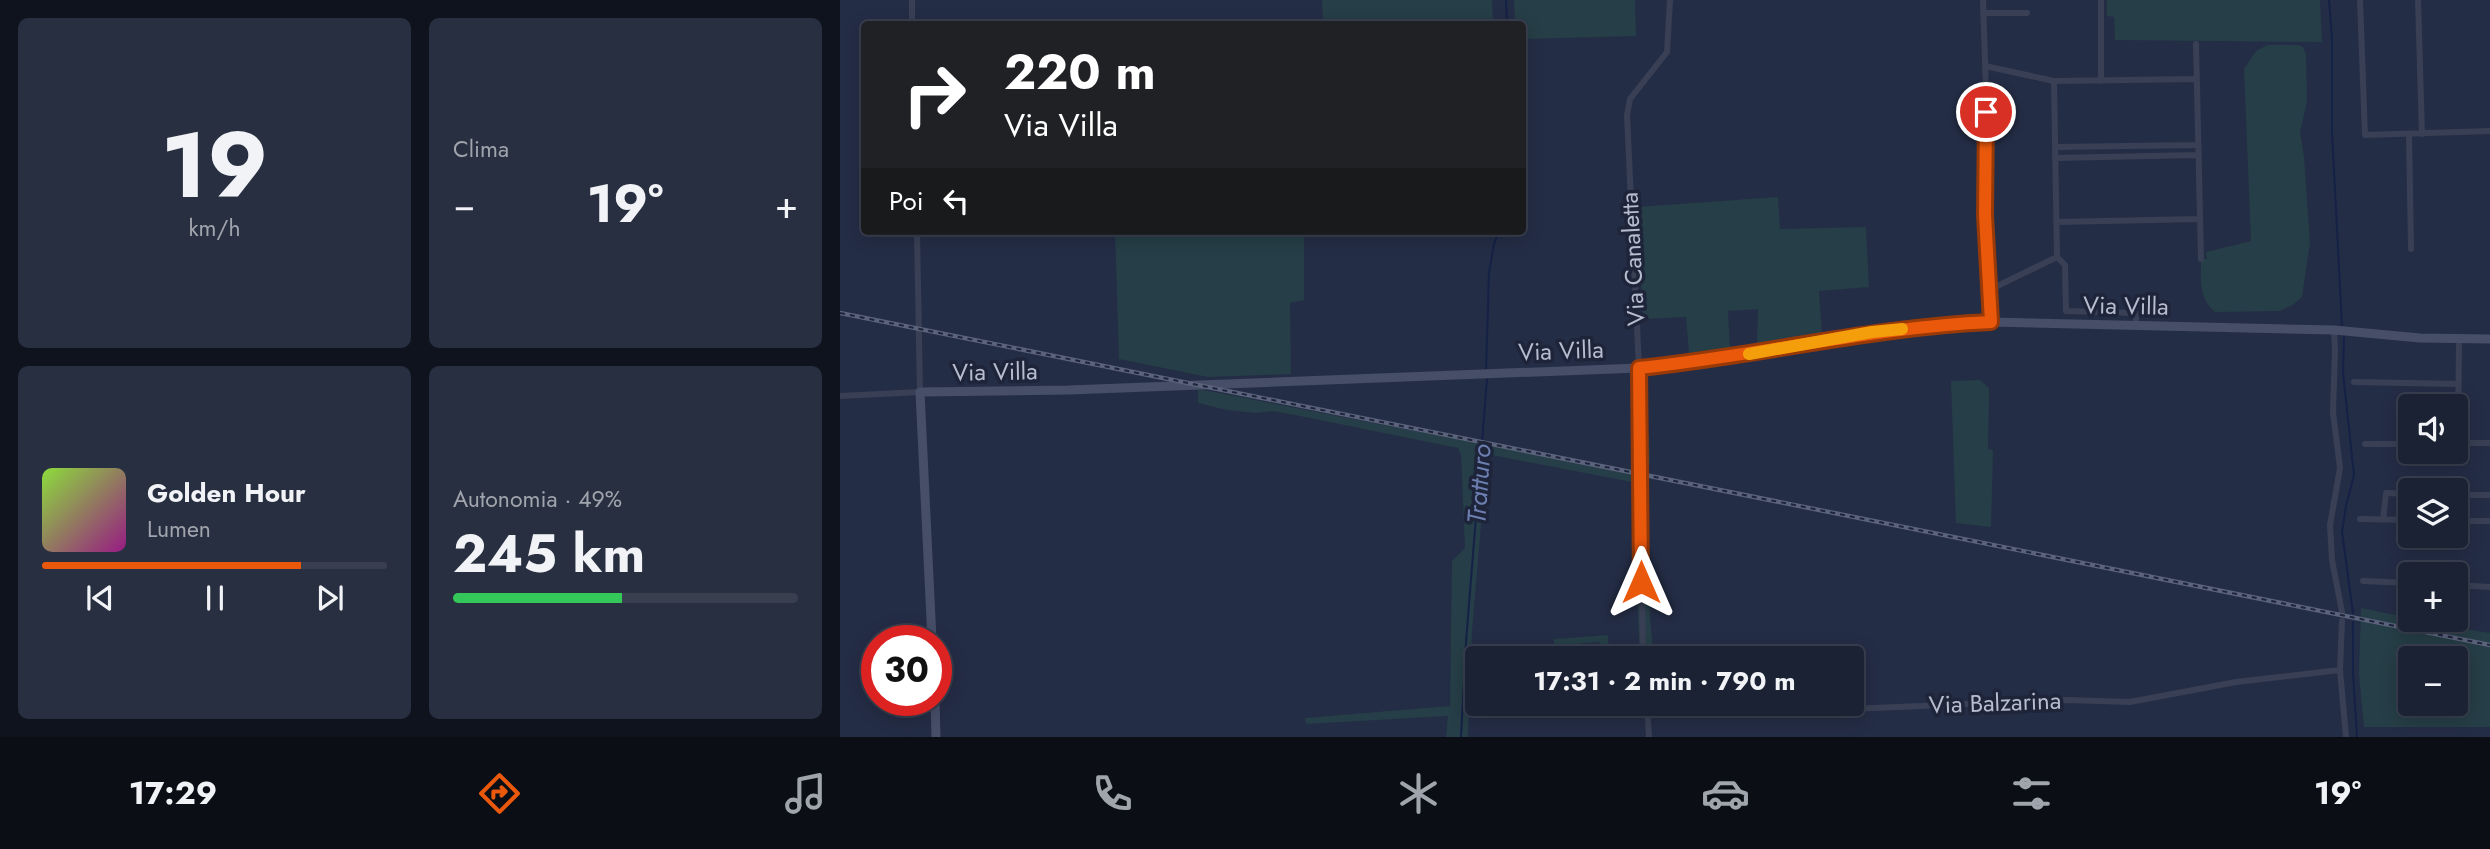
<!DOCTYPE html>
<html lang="it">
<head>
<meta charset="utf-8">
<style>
	body { margin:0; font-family:Jost,sans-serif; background:#282f40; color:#f1f3f6; height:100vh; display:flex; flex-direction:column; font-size:26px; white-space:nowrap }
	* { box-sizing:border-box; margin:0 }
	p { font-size:23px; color:#a0a4ac }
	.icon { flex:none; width:38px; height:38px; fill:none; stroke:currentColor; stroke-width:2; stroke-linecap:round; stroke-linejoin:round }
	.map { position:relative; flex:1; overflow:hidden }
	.side { display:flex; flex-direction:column; gap:18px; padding:18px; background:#0f131d; width:840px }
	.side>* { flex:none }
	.hud { position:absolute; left:21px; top:21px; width:665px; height:214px; border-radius:7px; box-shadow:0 4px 18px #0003,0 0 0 2px #393f4f; background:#202124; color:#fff; overflow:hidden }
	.buttons { position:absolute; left:1558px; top:394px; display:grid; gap:14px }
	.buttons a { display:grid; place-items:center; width:70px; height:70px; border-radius:7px; background:#1b2234; box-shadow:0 4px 18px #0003,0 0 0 2px #393f4f; font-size:35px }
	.speed { position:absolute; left:21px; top:625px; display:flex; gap:14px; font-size:35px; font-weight:700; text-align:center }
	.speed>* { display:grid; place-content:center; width:91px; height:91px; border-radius:50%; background:#1b2234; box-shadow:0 4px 18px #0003,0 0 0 2px #393f4f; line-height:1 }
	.speed .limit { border:10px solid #d22; background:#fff; color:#111 }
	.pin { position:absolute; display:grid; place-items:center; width:60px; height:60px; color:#fff; margin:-30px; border:4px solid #fff; border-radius:50%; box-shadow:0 2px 7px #0007 }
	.me { position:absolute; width:77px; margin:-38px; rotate:0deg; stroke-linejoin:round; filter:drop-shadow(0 0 5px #0008) }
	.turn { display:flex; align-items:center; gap:24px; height:147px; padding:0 28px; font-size:32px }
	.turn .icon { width:91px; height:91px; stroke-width:2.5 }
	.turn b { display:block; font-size:49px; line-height:60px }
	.then { display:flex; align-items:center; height:66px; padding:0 28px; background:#0003; gap:14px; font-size:26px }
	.big { font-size:52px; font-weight:700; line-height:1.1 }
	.side .card { flex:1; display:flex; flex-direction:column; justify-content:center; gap:10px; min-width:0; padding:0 24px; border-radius:10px; background:#282f40 }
	.side .dial { align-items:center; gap:0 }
	.dial b { font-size:91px; line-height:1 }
	.song { display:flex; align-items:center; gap:21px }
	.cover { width:84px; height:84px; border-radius:10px; background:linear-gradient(135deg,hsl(90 70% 55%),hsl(310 70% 35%)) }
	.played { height:7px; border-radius:4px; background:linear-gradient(90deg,#ea580c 75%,#393f4f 75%) }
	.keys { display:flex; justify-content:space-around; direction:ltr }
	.heat { display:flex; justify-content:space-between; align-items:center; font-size:38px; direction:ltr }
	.charge { height:10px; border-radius:5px; background:linear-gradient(90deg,#34c759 49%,#393f4f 0) }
	.side .tiles { flex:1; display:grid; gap:18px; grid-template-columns:repeat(2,1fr) }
	.trip { position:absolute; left:625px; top:646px; width:399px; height:70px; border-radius:7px; background:#1b2234; box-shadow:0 4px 18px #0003,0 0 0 2px #393f4f; font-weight:700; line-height:70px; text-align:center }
	.menu { display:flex; height:112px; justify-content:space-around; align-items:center; background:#0b0e15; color:#a0a4ac }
	.menu .icon { width:49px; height:49px }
	.menu .active { color:#ea580c }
	.menu b { font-size:32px; color:#f1f3f6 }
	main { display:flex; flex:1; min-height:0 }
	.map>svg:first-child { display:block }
	.green { fill:#263e47; fill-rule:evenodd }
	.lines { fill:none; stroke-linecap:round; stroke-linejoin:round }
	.stream { stroke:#152146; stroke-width:2 }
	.street { stroke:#394055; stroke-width:6 }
	.secondary { stroke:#474e68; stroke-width:9 }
	.rail-casing { stroke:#5b637c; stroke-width:4.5 }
	.rail { stroke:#1e253a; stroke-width:2; stroke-dasharray:5; stroke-linecap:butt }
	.route-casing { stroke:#983908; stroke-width:18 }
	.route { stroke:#ea580c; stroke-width:12 }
	.slow { stroke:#f59e0b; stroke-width:12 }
	.labels { text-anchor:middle; stroke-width:7; stroke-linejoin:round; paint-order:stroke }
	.street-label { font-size:24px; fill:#b7bcce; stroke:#1e253a }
	.water-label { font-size:26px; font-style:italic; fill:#6d7fb0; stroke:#1e253a }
</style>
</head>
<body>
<main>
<section class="side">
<div class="tiles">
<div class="card dial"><b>19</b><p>km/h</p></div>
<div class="card"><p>Clima</p>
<div class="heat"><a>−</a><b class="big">19°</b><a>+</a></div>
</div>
<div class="card">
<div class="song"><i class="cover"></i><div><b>Golden Hour</b><p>Lumen</p></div></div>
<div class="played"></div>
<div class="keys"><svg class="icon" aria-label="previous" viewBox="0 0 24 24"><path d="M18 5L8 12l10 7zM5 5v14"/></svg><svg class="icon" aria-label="pause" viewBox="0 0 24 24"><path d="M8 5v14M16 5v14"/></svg><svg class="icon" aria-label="next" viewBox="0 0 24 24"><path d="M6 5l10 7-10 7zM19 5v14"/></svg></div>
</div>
<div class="card"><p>Autonomia · 49%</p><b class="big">245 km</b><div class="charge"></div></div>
</div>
</section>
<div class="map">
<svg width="1650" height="737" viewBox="0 0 1650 737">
	<rect width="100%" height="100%" fill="#242d46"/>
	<path class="green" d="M 482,0 L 652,0 L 653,24 L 483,24 Z
		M 674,0 L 795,0 L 796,36 L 683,39 L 682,24 L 675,24 Z
		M 1267,0 L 1480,0 L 1482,42 L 1275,40 L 1274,17 L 1267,16 Z
		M 1427,45 L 1459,45 L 1463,47 L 1466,55 L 1467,102 L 1460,132 L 1464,157 L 1470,242 L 1462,297 L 1454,304 L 1440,311 L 1375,312 C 1358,298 1361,280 1361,259 L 1367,259 L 1366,252 L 1411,241 L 1404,69 L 1416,51 Z
		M 938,197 L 940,229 L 1026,227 L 1029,287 L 979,291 L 982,335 L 917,346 L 918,309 L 888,311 L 890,349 L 849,353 L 846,317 L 803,319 L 797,207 Z
		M 275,231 L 464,231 L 464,300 L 450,303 L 451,374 L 368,377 L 279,359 Z
		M 1140,380 L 1149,388 L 1148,449 L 1153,450 L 1151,527 L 1116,523 L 1111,381 Z
		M 358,389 L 797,474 L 796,440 L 809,436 L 810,464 L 803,476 L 805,529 L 809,537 L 810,619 L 814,658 L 800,658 L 792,482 L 651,455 L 646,465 L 632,631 L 628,737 L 606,737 L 608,716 L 466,724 L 465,718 L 610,706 L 612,561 L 625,548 L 621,455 L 618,448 L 455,415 L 432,411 L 416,413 L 387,410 L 358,403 Z
		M 1521,608 L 1570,618 L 1570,620 L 1650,633 L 1650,727 L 1524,727 L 1519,674 ZM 1570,658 L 1615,658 L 1615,704 L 1570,704 Z
		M 768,635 L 769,658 L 761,658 L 760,642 L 714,646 L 714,639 Z"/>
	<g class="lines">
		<path class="stream" d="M 666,0 L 667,24
			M 1489,0 L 1492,38 L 1492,132 L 1502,326
			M 1504,336 L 1503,373 L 1514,475 L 1506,506 L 1502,532 L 1513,613
			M 646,370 L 649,273 L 654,244 L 659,231
			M 1513,622 L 1513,673 L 1517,737
			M 621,737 L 626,642 L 647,379"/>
		<path class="street" d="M 72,0 L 72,24
			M 1143,0 L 1146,92 L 1145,215 L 1151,322
			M 1261,0 L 1261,81
			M 1520,0 L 1525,135 L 1650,131
			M 1578,0 L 1582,134
			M 1143,13 L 1187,13
			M 1356,44 L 1361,259
			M 1145,66 L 1214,81 L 1356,79
			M 1569,134 L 1571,249
			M 1215,147 L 1357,145
			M 1215,158 L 1357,155
			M 1216,222 L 1359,219
			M 1217,257 L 1225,265 L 1226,311 L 1296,313 L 1296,326
			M 1149,290 L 1217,257 L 1214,81
			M 1494,330 L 1495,350 L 1493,412 L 1500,468 L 1490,525 L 1492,560 L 1502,612
			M 1514,382 L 1618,384
			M 0,396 L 80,392 L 77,231
			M 1617,443 L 1650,443
			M 1618,443 L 1619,339
			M 1525,444 L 1570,444
			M 1615,495 L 1650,495
			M 1520,519 L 1570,520
			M 1543,520 L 1546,493 L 1570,494
			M 1615,521 L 1650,521
			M 1523,581 L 1570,583
			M 1615,585 L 1650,587
			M 1502,621 L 1500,670 L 1506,737
			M 803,658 L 799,368 L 787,115 L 790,99 L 827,52 L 830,0
			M 807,704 L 809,737
			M 807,715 L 936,712 L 1227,700 L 1290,702 L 1396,682 L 1500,670"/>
		<path class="secondary" d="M 92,640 L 80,392 L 229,390 L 799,368 L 897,356 L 1032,333 L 1151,322 L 1494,330 L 1580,338 L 1650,339
			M 95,700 L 96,737"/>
		<g class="rail-casing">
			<path id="rail" d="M 0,313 L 1650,645"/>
		</g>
		<use href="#rail" class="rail"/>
	</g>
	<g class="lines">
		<g class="route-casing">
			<path id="route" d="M 801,582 L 799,368 C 917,356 1033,327 1151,322 L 1145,215 L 1146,112"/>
		</g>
		<use href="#route" class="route"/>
		<path class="slow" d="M 909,354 L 1032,332 L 1062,329"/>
	</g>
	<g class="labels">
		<g class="street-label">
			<text transform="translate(793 259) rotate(-93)" y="8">Via Canaletta</text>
			<text transform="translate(1286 306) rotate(1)" y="8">Via Villa</text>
			<text transform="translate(721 351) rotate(-2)" y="8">Via Villa</text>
			<text transform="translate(155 372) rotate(-1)" y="8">Via Villa</text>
			<text transform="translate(1155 703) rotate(-2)" y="8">Via Balzarina</text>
		</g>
		<g class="water-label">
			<text transform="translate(639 484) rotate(-86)" y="9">Tratturo</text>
		</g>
	</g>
</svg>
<div class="buttons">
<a><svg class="icon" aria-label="sound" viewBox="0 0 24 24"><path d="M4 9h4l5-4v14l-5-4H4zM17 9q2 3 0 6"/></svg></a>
<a><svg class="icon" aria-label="layers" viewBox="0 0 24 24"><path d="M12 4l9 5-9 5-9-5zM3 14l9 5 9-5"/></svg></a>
<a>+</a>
<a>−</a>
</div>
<div class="speed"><div class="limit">30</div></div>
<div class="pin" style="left:1146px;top:112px;background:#d93025"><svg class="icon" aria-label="arrive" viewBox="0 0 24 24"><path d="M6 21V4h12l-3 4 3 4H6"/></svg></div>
<svg class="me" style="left:801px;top:582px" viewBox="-20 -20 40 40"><path d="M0-17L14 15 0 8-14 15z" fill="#ea580c" stroke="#fff" stroke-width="4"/></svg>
<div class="trip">17:31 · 2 min · 790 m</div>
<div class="hud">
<div class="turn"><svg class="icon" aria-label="right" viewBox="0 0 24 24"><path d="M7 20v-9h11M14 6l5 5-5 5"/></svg><div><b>220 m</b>Via Villa</div></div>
<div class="then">Poi<svg class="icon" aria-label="left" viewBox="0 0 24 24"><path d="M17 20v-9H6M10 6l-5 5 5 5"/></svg></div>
</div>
</div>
</main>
<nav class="menu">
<b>17:29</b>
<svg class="icon active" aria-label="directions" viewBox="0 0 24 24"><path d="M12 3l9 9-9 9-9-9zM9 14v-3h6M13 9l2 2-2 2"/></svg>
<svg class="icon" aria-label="music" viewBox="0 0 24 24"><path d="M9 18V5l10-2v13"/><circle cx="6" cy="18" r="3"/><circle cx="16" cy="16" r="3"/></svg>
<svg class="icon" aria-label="phone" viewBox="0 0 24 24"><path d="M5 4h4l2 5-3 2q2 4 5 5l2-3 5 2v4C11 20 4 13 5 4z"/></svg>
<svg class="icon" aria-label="climate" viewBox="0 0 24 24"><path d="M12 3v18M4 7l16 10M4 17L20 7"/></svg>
<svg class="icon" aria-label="car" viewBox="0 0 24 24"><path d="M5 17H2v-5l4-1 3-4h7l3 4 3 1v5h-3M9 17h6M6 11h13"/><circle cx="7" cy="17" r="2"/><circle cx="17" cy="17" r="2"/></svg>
<svg class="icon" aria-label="filters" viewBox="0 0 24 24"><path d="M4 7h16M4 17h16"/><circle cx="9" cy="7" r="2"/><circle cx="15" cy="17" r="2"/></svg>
<b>19°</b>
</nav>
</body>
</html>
